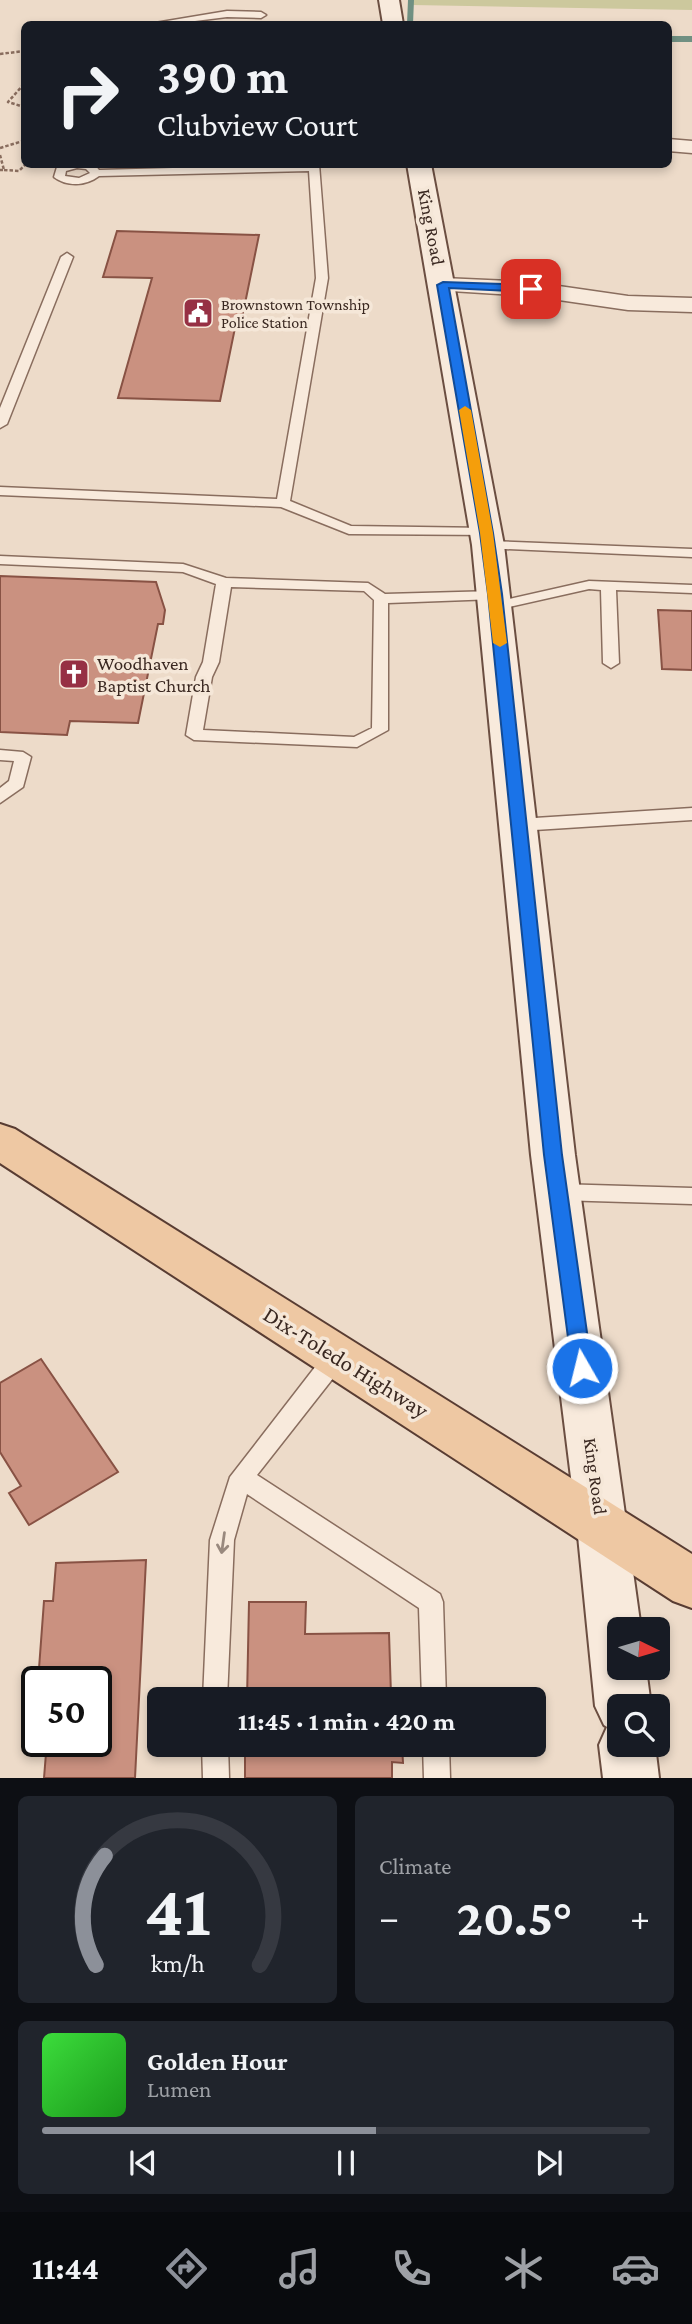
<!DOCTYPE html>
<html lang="en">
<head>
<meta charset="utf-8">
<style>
	body { margin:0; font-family:"Crimson Pro",serif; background:#20242c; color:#f1f3f6; height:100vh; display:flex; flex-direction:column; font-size:26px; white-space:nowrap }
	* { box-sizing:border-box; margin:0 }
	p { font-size:23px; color:#9ea1a6 }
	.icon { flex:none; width:38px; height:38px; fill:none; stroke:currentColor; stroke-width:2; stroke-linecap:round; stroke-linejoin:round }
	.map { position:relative; height:1778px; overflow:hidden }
	.details { display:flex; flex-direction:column; gap:18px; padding:18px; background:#0d0f14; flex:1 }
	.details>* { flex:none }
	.banner { position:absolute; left:21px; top:21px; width:651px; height:147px; border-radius:10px; box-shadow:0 4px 10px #0003; background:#171b24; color:#f1f3f6; overflow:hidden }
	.needle { width:46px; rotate:95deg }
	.tools { position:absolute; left:607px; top:1617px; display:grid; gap:14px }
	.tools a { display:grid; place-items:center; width:63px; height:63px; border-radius:10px; background:#171b24; box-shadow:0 4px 10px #0003; font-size:35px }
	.speed { position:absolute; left:21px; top:1666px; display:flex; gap:14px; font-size:35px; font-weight:700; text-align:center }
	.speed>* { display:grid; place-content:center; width:91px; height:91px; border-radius:50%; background:#171b24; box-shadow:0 4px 10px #0003; line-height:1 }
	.speed .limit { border:4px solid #111; border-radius:10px; background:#fff; color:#111 }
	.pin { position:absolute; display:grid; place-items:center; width:60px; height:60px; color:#fff; margin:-30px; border-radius:14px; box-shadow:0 4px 10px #0006 }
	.me { position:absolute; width:77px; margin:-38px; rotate:352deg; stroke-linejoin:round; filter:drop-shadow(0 0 5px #0008) }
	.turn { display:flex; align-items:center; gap:24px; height:147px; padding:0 21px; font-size:32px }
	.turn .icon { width:91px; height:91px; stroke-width:2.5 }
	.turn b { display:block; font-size:49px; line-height:60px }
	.big { font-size:52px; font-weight:700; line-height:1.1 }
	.details .tile { flex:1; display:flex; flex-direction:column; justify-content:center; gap:10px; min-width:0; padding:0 24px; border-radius:10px; background:#20242c }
	.details .dial { align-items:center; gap:0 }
	.dial svg { height:182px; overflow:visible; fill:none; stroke:#363941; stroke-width:7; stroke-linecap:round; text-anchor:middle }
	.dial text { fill:#f1f3f6; stroke:none }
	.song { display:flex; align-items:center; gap:21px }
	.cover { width:84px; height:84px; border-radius:10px; background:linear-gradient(135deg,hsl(120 70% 55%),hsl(120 70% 35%)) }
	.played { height:7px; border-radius:4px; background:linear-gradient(90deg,#8c9099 55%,#363941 55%) }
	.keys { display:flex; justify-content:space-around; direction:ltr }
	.heat { display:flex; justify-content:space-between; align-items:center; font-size:38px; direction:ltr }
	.details .tiles { flex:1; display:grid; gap:18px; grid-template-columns:1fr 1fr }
	.tile:last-child { grid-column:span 2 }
	.trip { position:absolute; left:147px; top:1687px; width:399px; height:70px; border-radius:10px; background:#171b24; box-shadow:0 4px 10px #0003; font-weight:700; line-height:70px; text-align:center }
	.dock { display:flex; height:112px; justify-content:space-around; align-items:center; background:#090b0e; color:#9ea1a6 }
	.dock .icon { width:49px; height:49px }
	.dock .selected { color:#8c9099 }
	.dock b { font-size:32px; color:#f1f3f6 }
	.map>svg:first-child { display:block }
	.green { fill:#ccc89d }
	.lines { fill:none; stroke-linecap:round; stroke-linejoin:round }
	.stream { stroke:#709082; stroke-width:6 }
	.building { fill:#ca9180; stroke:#885244; stroke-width:2 }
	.lane-casing { stroke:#896d5e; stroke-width:3 }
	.street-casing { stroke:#896d5e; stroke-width:3 }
	.secondary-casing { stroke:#6b4e41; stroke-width:4 }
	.primary-casing { stroke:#583c32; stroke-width:4 }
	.path { stroke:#896d5e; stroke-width:2.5; stroke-dasharray:3.5 2; stroke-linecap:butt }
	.lane { fill:#f8eadc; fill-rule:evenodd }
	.street { fill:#f8eadc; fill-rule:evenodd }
	.secondary { fill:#f8eadc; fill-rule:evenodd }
	.primary { fill:#eec8a3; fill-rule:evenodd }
	.oneway { stroke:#99897e }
	.route { fill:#1a73e8; stroke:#114b97; stroke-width:2 }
	.slow { fill:#f59e0b }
	.labels { text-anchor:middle; stroke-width:7; stroke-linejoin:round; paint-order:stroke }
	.far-poi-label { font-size:16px; fill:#3a2821; stroke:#f5e7d8; text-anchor:start }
	.street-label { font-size:19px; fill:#3a2821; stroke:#f5e7d8 }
	.poi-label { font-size:19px; fill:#3a2821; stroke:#f5e7d8; text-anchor:start }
	.near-street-label { font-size:23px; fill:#3a2821; stroke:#f5e7d8 }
</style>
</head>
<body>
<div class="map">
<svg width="692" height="1778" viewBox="0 0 692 1778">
	<rect width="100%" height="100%" fill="#eddbc9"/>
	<path class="green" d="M 411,0 L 692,0 L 692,10 L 412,5 Z"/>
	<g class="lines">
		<path class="stream" d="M 410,24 L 411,0
			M 668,39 L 692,39"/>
	</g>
	<path class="building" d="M 117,231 L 259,235 L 241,323 L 236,323 L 220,401 L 118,398 L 152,278 L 103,277 Z
		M 0,576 L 156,582 L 165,610 L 163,624 L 158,624 L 138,723 L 70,721 L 67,735 L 0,732 Z
		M 658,610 L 692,611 L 692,670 L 662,669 Z
		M 41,1359 L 118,1472 L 29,1525 L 9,1493 L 21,1486 L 0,1452 L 0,1383 Z
		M 146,1560 L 135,1778 L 44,1778 L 47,1741 L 96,1741 L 96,1682 L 38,1682 L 44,1601 L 53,1601 L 56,1563 Z
		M 249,1602 L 306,1602 L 305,1634 L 389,1633 L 391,1695 L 400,1694 L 401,1699 L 247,1699 Z
		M 245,1745 L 402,1745 L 403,1763 L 392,1762 L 392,1778 L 245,1778 Z"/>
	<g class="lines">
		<g class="lane-casing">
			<path id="lane" d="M 227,11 L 261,12 L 266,15 L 261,18 L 227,17 L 171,24 L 149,24 Z
				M 66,164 L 94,164 L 99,170 L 319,164 L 328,278 L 290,501 L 351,526 L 487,528 L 492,529 L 492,535 L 349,534 L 281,507 L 0,495 L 0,487 L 277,499 L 316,278 L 309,171 L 99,176 C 86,186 67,187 54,177 L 57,167 ZM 77,168 L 86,169 L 90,173 L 79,178 L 65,176 L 66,171 Z
				M 67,253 L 73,257 L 7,424 L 0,428 L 0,408 L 61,257 Z
				M 488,541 L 692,549 L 692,557 L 483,548 L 481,545 Z
				M 0,556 L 183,564 L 226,578 L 368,583 L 385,594 L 495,591 L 502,595 L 495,599 L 388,603 L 388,730 L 357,747 L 194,740 L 186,735 L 196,677 L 203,662 L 216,584 L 183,572 L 0,564 ZM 231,587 L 364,591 L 374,600 L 372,728 L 354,737 L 203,730 L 212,677 L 219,662 Z
				M 589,581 L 692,585 L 692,593 L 616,590 L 619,663 L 611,668 L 603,663 L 601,590 L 589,589 L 496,610 L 489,606 L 491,603 Z
				M 0,750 L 23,752 L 31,757 L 23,787 L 0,803 L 0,788 L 9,781 L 14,761 L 0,760 Z
				M 692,808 L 692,820 L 519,831 L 511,825 L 519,819 Z
				M 558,1184 L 692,1188 L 692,1204 L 558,1200 L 551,1198 L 548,1192 L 551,1186 Z
				M 337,1347 L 345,1349 L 348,1356 L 345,1363 L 257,1475 L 440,1594 L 443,1602 L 446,1699 L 422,1699 L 419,1608 L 247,1494 L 234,1540 L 227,1699 L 203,1699 L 210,1540 L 230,1477 L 329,1349 Z
				M 202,1745 L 228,1745 L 229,1778 L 203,1778 Z
				M 423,1745 L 449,1745 L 450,1778 L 424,1778 Z"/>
		</g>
		<g class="street-casing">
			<path id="street" d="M 668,139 L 692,141 L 692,153 L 668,151 Z
				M 443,278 L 531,282 L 628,296 L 692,298 L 692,312 L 628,310 L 531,296 L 435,290 L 431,285 L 435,280 Z"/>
		</g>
		<g class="secondary-casing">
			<path id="secondary" d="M 379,0 L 399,0 L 403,24 L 383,24 Z
				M 407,164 L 431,164 L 504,545 L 575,1155 L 641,1629 L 620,1629 L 620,1668 L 646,1668 L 651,1706 L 620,1706 L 620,1745 L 655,1745 L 659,1778 L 603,1778 L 599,1745 L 607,1727 L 604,1725 L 595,1706 L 577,1526 L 531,1155 L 472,545 Z"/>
		</g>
		<g class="primary-casing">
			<path id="primary" d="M 0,1124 L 15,1129 L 692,1554 L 692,1608 L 673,1601 L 0,1163 Z"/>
		</g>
		<path class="path" d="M 0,54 L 24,51
			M 24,84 L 8,102 L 24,107
			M 0,148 L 23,141
			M 0,155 L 4,170 L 0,170
			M 4,170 L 19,171 L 26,164"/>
		<use href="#lane" class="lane"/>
		<use href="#street" class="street"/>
		<use href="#secondary" class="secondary"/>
		<use href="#primary" class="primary"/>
	</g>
	<defs><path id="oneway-shaft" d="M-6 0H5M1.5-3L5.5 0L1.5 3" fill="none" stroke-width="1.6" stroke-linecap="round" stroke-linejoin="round" transform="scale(1.75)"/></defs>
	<use class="oneway" href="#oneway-shaft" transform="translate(223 1543) rotate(98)"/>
	<path class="route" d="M 443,282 L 531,285 L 536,289 L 531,292 L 449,288 L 493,533 L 502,594 L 562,1155 L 592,1368 L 589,1374 L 582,1376 L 575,1374 L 572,1368 L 544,1155 L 488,594 L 480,533 L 437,285 Z"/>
	<path class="slow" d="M 465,406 L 471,410 L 493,533 L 507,643 L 500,647 L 493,643 L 480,533 L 459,410 Z"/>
	<defs>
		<g id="civic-square" transform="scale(1.575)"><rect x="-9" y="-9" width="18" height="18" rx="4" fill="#963044" stroke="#f5e7d8"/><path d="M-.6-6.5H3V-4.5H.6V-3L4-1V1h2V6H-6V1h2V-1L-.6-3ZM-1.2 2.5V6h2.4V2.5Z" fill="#fff"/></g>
		<g id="church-square" transform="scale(1.575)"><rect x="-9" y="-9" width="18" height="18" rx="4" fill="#963044" stroke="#f5e7d8"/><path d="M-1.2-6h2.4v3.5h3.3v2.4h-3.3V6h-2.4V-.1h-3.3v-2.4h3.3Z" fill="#fff"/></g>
	</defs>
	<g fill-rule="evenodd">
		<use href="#civic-square" x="198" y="313"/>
		<use href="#church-square" x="74" y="674"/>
	</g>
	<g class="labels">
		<g class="far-poi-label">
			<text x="221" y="310">Brownstown Township<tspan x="221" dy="18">Police Station</tspan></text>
		</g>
		<g class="street-label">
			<text transform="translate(432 227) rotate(79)" y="7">King Road</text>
			<text transform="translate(596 1476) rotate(82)" y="7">King Road</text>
		</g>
		<g class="poi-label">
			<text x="97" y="670">Woodhaven<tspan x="97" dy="22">Baptist Church</tspan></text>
		</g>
		<g class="near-street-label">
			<text transform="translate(346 1362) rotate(32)" y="8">Dix-Toledo Highway</text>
		</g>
	</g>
</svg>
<div class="tools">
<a><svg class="needle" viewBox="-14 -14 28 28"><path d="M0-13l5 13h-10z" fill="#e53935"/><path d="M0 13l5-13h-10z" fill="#9ea1a6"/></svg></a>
<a><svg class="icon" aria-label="search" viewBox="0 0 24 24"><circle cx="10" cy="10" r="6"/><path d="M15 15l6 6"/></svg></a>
</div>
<div class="speed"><div class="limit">50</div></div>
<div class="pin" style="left:531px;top:289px;background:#d93025"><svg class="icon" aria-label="arrive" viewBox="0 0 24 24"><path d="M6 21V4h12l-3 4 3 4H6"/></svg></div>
<svg class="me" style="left:582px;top:1368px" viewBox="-20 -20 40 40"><circle r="17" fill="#1a73e8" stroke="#fff" stroke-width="3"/><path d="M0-11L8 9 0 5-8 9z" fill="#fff"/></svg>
<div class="trip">11:45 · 1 min · 420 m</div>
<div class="banner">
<div class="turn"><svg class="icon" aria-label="right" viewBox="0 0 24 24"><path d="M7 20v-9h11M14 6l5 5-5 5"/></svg><div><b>390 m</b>Clubview Court</div></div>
</div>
</div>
<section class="details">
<div class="tiles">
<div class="tile dial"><svg viewBox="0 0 100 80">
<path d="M14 69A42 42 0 1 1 86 69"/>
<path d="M14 69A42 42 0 0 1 18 21" stroke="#8c9099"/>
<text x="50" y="56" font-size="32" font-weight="700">41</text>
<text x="50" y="72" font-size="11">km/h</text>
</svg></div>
<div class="tile"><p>Climate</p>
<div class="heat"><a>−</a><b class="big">20.5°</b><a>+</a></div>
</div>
<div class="tile">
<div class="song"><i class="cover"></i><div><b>Golden Hour</b><p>Lumen</p></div></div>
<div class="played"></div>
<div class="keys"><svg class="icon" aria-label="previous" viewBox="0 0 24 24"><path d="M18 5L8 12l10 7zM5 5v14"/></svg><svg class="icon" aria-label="pause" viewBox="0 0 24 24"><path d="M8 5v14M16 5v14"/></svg><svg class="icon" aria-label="next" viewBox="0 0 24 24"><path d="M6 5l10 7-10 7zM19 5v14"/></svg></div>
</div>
</div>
</section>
<nav class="dock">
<b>11:44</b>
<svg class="icon selected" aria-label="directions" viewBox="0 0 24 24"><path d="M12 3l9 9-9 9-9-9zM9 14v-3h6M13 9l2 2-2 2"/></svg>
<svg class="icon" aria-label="music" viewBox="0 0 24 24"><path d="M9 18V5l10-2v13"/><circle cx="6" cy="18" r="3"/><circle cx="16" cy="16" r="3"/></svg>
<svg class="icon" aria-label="phone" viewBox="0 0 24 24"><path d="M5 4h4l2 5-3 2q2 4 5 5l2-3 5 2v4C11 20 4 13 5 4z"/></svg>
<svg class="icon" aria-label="climate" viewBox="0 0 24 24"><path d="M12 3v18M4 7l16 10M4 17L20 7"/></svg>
<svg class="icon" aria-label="car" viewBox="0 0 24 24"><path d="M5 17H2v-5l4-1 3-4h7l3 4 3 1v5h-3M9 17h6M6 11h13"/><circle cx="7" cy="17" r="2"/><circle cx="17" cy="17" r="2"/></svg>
</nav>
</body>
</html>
